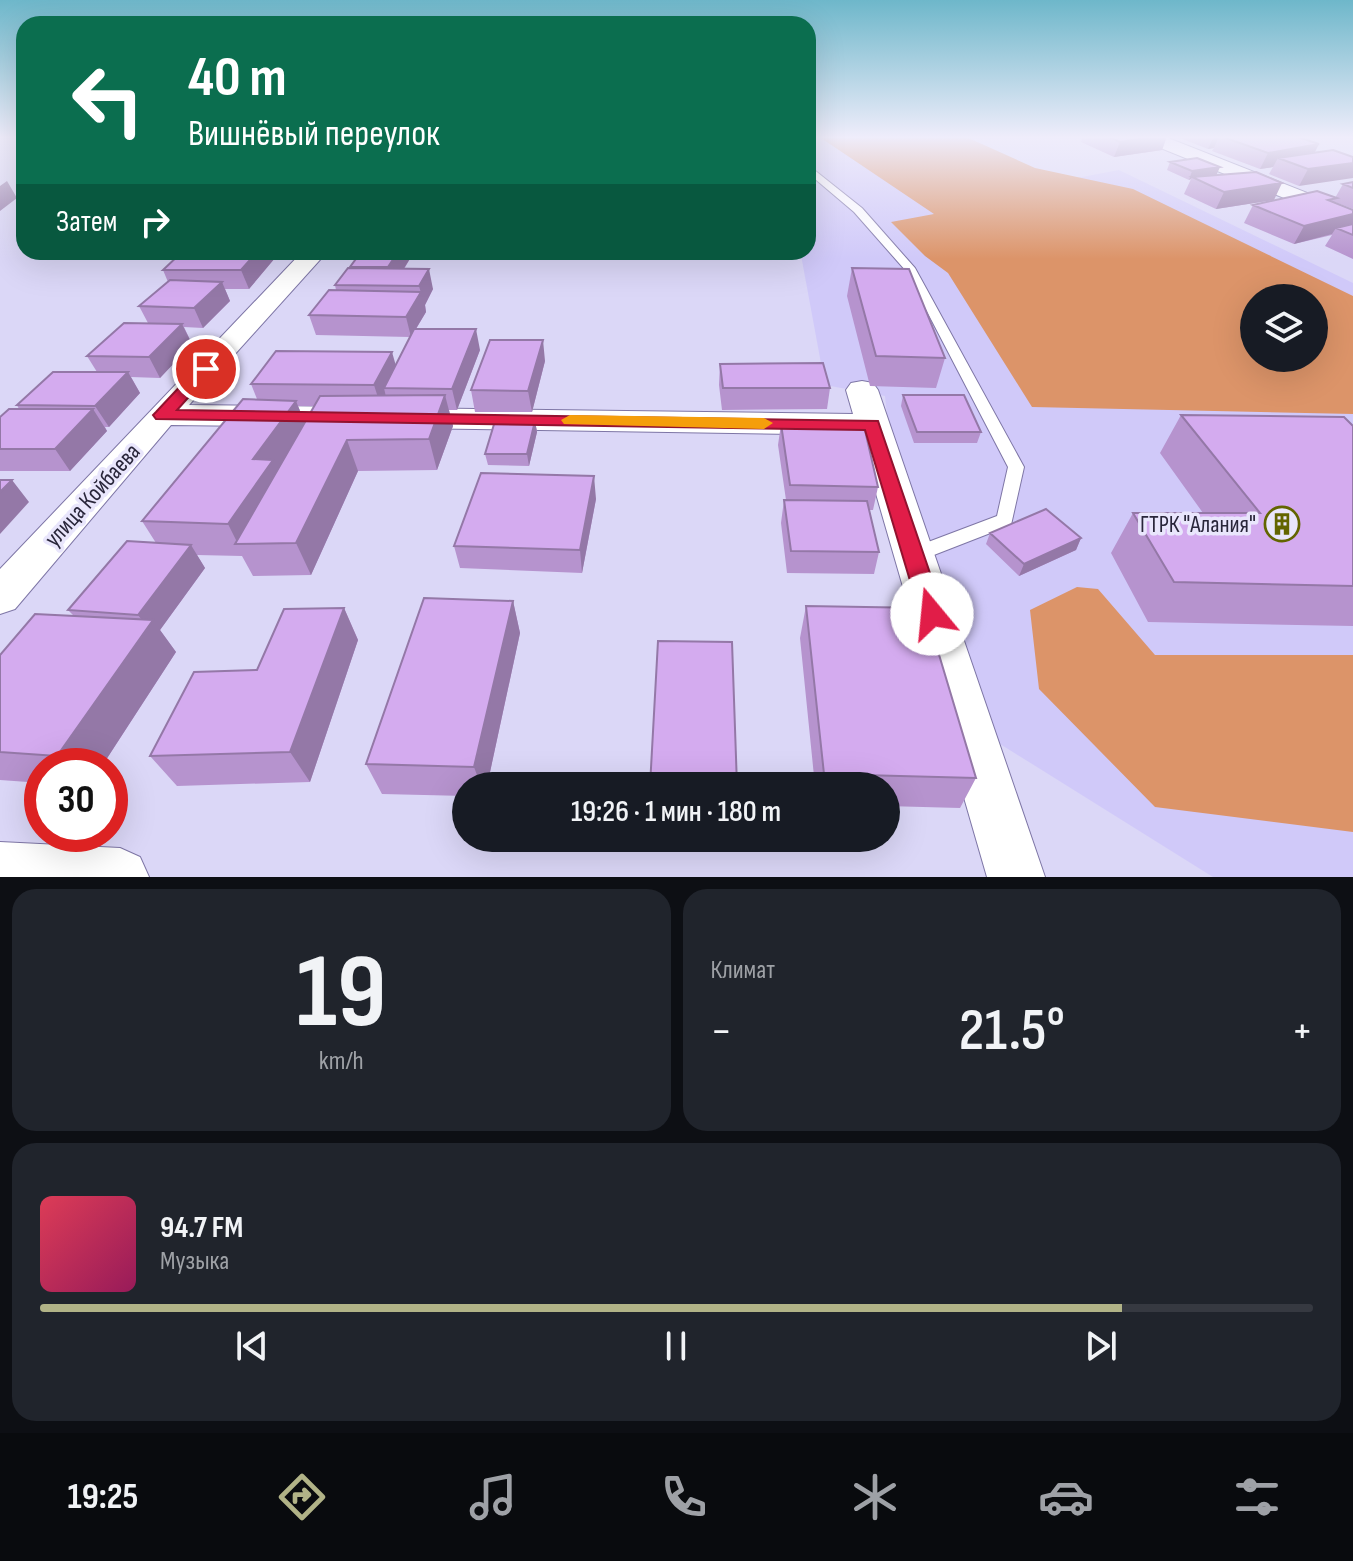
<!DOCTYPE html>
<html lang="ru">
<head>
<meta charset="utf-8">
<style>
	body { margin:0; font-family:"Sofia Sans Condensed",sans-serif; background:#20242c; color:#f1f3f6; height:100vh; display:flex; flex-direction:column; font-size:30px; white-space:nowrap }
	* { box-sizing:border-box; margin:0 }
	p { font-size:26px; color:#9ea1a6 }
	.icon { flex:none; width:44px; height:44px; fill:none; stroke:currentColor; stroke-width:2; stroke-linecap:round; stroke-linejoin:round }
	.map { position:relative; height:877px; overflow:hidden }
	.sheet { display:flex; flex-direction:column; gap:12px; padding:12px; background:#0d0f14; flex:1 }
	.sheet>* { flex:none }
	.banner { position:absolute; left:16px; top:16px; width:800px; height:244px; border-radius:24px; box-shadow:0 8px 32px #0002; background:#0b6e4f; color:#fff; overflow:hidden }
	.buttons { position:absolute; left:1240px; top:284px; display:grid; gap:16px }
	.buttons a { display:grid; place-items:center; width:88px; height:88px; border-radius:50%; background:#171b24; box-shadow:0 8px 32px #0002; font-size:40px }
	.speed { position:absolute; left:24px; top:748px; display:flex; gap:16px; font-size:40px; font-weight:700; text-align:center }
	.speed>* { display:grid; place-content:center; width:104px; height:104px; border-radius:50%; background:#171b24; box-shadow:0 8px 32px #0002; line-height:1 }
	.speed .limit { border:12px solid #d22; background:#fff; color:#111 }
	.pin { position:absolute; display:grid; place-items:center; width:68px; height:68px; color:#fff; margin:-34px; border:4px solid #fff; border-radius:50%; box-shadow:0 2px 8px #0007 }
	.me { position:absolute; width:88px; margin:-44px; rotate:343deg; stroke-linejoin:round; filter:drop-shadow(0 0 6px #0008) }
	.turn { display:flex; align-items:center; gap:28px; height:168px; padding:0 40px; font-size:36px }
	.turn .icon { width:104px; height:104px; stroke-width:2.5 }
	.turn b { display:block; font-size:56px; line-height:68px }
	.then { display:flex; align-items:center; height:76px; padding:0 40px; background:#0003; gap:16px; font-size:30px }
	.big { font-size:60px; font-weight:600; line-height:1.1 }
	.sheet .widget { flex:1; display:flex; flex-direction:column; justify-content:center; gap:12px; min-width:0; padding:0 28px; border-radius:24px; background:#20242c }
	.sheet .dial { align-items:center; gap:0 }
	.dial b { font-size:104px; line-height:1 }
	.song { display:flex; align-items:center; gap:24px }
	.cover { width:96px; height:96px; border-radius:12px; background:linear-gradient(135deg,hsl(350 70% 55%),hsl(330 70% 35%)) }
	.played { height:8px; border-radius:4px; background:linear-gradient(90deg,#b1b387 85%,#363941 85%) }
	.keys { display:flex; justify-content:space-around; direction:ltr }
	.heat { display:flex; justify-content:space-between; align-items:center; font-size:44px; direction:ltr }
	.sheet .tiles { flex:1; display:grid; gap:12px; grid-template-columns:1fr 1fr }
	.widget:last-child { grid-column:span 2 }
	.trip { position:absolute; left:452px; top:772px; width:448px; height:80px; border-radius:40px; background:#171b24; box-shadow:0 8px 32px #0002; font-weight:600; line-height:80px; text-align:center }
	.dock { display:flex; height:128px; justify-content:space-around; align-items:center; background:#090b0e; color:#9ea1a6 }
	.dock .icon { width:56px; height:56px }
	.dock .active { color:#b1b387 }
	.dock b { font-size:36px; color:#f1f3f6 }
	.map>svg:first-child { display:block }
	.built { fill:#d0c9f9; fill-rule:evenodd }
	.forest { fill:#dc9469; fill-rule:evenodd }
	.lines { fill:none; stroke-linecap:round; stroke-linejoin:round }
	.service-casing { stroke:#7e76a6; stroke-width:2 }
	.minor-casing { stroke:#7e76a6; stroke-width:2 }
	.service { fill:#fff; fill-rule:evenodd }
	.minor { fill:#fff; fill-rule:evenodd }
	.wall { fill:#b693ce; fill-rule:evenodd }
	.shaded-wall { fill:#9478a7 }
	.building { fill:#d4abef; stroke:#9478a7; stroke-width:2 }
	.route { fill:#e11d48; stroke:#92132f; stroke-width:2 }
	.slow { fill:#f59e0b }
	.labels { text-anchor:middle; stroke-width:7; stroke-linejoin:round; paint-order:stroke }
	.street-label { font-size:24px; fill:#29263a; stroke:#e9e6fc }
	.poi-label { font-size:24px; fill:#29263a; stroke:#e9e6fc; text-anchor:end }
</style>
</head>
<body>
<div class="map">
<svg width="1353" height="877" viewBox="0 0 1353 877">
	<rect width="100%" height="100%" fill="#dbd7f7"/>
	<path class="built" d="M 808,136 L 928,136 L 1040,185 L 1119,170 L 1353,283 L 1353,877 L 1213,877 L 981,732 L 890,444 L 885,396 L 825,385 L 801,255 L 796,252 L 808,252 ZM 1254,298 L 1314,298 L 1314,358 L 1254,358 Z"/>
	<path class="forest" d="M 818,136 L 964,136 L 1035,168 L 1133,189 L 1353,296 L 1353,414 L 1032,407 L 948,273 L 925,256 L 891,222 L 934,214 ZM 1254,298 L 1314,298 L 1314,358 L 1254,358 Z
		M 1077,587 L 1098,589 L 1155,655 L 1353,655 L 1353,832 L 1155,807 L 1039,689 L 1030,610 Z"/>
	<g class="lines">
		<g class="service-casing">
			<path id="service" d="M 808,165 L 862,208 L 915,268 L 1024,467 L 1011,525 L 921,560 L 914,562 L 907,560 L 905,555 L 907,550 L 997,516 L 1008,467 L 906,271 L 854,212 L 808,173 Z"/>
		</g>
		<g class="minor-casing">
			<path id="minor" d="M 1138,136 L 1163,136 L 1353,211 L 1353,226 L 1141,140 Z
				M 302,252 L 327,252 L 189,405 L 352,407 L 364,410 L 368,417 L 364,424 L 352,427 L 171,425 L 15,609 L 0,614 L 0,569 Z
				M 862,381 L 873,383 L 878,390 L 1045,877 L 987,877 L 859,435 L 405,428 L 393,425 L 389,418 L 393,411 L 405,408 L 853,414 L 846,390 L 851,383 Z
				M 0,842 L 120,848 L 140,857 L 149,877 L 0,877 Z"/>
		</g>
		<use href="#service" class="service"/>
		<use href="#minor" class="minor"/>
	</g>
	<path class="wall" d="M 1083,136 L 1167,136 L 1162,150 L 1114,157 L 1081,142 Z
		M 1180,136 L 1295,136 L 1315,152 L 1333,150 L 1299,186 L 1269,174 L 1273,167 L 1260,169 L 1212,151 L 1214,148 L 1208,149 L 1180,138 Z
		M 1170,162 L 1216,175 L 1274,200 L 1216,209 L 1184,194 L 1191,179 L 1189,180 L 1167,170 Z
		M 1353,182 L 1353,209 L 1335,202 L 1334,203 L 1353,210 L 1353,259 L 1325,246 L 1332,235 L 1294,244 L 1244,223 L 1253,205 L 1335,198 L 1343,184 Z
		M 182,252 L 272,252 L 275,258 L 249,289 L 225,289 L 230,301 L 203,328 L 184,327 L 192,344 L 160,378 L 131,377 L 140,393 L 109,427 L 105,427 L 107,431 L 70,471 L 0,471 L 0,417 L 19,409 L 17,405 L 97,372 L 87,356 L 148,323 L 139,306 L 168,282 L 163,270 Z
		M 361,252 L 422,252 L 419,257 L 411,257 L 404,269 L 433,289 L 425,305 L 426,312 L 416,329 L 480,350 L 457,410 L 449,410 L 453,426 L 437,470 L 358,471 L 311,575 L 253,576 L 242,556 L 197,555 L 205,568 L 160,630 L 176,652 L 102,766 L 42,766 L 42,783 L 0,780 L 0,655 L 74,616 L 68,610 L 156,543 L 142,521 L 257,399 L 251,384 L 396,364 L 410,337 L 316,335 L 309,315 L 336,290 L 335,285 L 351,268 L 350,267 ZM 298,406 L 314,406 L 305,422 Z
		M 852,268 L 945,358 L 936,388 L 870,386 L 847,296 Z
		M 545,361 L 532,412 L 475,412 L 471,390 Z
		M 720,364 L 830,388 L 827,409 L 722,410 L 719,385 Z
		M 903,395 L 981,432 L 977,443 L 914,443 L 901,406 Z
		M 1181,415 L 1353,426 L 1353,626 L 1148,622 L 1111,553 L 1133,513 L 1203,513 L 1160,453 Z
		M 535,421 L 537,432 L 529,466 L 488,465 L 485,454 Z
		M 781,424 L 878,487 L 873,510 L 869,510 L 879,552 L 874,574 L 787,573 L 781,523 L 784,500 L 786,500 L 778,445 Z
		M 596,499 L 582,573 L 460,568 L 454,546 Z
		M 990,533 L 1081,538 L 1076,550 L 1019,576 L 986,544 Z
		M 513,601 L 520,633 L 487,786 L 466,786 L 466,796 L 382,794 L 366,764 Z
		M 806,606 L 976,778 L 960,808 L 886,806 L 886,786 L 815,786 L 800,638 Z
		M 344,608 L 358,640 L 310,782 L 177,786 L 150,756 L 257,670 Z"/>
	<path class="shaded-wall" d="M 1158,136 L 1167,136 L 1162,150 L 1114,157 L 1120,142 Z
		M 1214,136 L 1219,136 L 1214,148 L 1208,149 Z
		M 1319,144 L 1311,160 L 1278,158 L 1273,167 L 1260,169 L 1268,153 Z
		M 1353,163 L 1353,178 L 1299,186 L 1308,169 Z
		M 1220,167 L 1216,176 L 1192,177 L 1191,179 L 1189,180 L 1192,171 Z
		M 7,181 L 17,198 L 0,211 L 0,186 Z
		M 1282,183 L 1274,200 L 1216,209 L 1224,192 Z
		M 1353,214 L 1353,224 L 1349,230 L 1336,228 L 1332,234 L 1294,244 L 1304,226 Z
		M 257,252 L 272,252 L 275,258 L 249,289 L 241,270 Z
		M 398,252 L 410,252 L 411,257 L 393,286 L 388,267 Z
		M 429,269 L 433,289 L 425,305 L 426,312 L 411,337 L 406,317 L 421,293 L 419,286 Z
		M 222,282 L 230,301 L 203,328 L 194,308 Z
		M 182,324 L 192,344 L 160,378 L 149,357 Z
		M 476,329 L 480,350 L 457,410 L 452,389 Z
		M 543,340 L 545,361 L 532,412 L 528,391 Z
		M 392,352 L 398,373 L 384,388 L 386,397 L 381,407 L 374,385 Z
		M 128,372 L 140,393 L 109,427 L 95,406 Z
		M 445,395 L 453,426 L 437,470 L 429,439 Z
		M 296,401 L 308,431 L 238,544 L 228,524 L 253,459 Z
		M 93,409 L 107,431 L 70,471 L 55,449 Z
		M 535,421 L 537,432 L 529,466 L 527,454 Z
		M 347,440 L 358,471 L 311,575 L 296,543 Z
		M 594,476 L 596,499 L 582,573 L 580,550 Z
		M 12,480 L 29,502 L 0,534 L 0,492 Z
		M 1081,538 L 1076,550 L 1019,576 L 1024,564 Z
		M 191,545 L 205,568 L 160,630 L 176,652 L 102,766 L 68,766 L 57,756 L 148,628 L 138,615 Z
		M 513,601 L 520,633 L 487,786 L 481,786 L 474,767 Z
		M 344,608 L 358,640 L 310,782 L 290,752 Z"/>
	<path class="building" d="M 1107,136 L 1158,136 L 1120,142 Z
		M 1220,136 L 1295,136 L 1319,144 L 1268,153 Z
		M 1333,150 L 1353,157 L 1353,163 L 1308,169 L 1278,158 Z
		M 1197,158 L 1220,167 L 1192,171 L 1170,162 Z
		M 1256,172 L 1282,183 L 1224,192 L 1192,177 Z
		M 1353,182 L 1353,188 L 1343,184 Z
		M 1317,191 L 1337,198 L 1328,200 L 1353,210 L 1353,214 L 1304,226 L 1253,205 Z
		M 1353,224 L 1353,235 L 1336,228 Z
		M 182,252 L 257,252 L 241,270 L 163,270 Z
		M 361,252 L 398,252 L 388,267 L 350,267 Z
		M 348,268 L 429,269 L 419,286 L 335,285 Z
		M 852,268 L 909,269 L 945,358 L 876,356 Z
		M 170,280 L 222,282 L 194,308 L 139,306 Z
		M 329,290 L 421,292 L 406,317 L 309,315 Z
		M 124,323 L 182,324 L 149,357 L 87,356 Z
		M 414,329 L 476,329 L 452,389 L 384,388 Z
		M 490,340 L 543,340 L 528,391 L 471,390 Z
		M 276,351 L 392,352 L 374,385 L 251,384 Z
		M 823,363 L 830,388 L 723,388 L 720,364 Z
		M 53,372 L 128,372 L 95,406 L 17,405 Z
		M 445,395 L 429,439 L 347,440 L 296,543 L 235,544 L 320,396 Z
		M 903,395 L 964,395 L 981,432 L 917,432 Z
		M 243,399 L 296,401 L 253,459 L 273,460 L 228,524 L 142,521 Z
		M 9,409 L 93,409 L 55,449 L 0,449 L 0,417 Z
		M 1181,415 L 1344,417 L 1353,426 L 1353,586 L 1174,582 L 1133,513 L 1260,513 Z
		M 495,421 L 535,421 L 527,454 L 485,454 Z
		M 781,424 L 864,426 L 878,487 L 790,485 Z
		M 481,473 L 594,476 L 580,550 L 454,546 Z
		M 0,480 L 12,480 L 0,492 Z
		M 784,500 L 867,501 L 879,552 L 791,551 Z
		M 1046,509 L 1081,538 L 1024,564 L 990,533 Z
		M 127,541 L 191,545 L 138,615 L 68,610 Z
		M 424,598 L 513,601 L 474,767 L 366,764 Z
		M 806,606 L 925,608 L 976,778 L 824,774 Z
		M 344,608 L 290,752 L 150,756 L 194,672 L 257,670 L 284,609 Z
		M 35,614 L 153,620 L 57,756 L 0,752 L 0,655 Z
		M 658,641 L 732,642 L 737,786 L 650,786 Z"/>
	<linearGradient id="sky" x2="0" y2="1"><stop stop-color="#6eb7ca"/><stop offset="0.53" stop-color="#efedfb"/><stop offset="1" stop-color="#efedfb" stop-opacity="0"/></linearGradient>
	<rect width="1353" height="259" fill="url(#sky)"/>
	<path class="route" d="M 206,364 L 214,369 L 177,410 L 878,421 L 944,614 L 940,620 L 932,623 L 924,620 L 920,614 L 865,430 L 156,419 L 153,415 L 156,412 L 200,365 Z"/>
	<path class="slow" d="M 570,415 L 764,418 L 773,423 L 764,429 L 564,424 L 561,420 Z"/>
	<defs>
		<g id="building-ring" transform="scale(1.8)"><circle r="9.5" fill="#e9e6fc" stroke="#636500" stroke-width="1.5"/><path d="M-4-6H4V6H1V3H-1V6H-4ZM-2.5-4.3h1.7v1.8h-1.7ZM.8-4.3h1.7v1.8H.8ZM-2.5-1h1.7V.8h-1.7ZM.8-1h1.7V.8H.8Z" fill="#636500"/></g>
	</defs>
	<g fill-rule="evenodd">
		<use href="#building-ring" x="1282" y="524"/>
	</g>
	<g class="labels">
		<g class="street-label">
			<text transform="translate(92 495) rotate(-48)" y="8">улица Койбаева</text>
		</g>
		<g class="poi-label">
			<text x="1256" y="532">ГТРК "Алания"</text>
		</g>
	</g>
</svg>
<div class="buttons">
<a><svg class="icon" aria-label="layers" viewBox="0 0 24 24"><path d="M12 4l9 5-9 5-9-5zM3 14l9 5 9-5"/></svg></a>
</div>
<div class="speed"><div class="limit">30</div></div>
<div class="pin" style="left:206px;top:369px;background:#d93025"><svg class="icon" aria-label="arrive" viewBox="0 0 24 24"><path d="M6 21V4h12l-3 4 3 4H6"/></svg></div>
<svg class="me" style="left:932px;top:614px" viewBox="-20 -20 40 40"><circle r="19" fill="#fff"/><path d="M0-13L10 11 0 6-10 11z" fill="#e11d48"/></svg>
<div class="trip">19:26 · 1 мин · 180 m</div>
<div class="banner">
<div class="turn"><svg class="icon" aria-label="left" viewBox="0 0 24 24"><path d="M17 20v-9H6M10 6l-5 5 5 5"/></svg><div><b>40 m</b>Вишнёвый переулок</div></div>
<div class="then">Затем<svg class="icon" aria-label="right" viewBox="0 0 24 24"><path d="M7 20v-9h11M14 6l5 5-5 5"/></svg></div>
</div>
</div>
<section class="sheet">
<div class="tiles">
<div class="widget dial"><b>19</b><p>km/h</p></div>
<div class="widget"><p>Климат</p>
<div class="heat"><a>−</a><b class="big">21.5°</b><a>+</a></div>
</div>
<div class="widget">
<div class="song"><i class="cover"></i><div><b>94.7 FM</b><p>Музыка</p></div></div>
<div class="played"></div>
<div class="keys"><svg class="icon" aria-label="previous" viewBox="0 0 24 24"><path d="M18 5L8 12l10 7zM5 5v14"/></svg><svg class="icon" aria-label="pause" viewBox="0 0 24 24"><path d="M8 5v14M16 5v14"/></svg><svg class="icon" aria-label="next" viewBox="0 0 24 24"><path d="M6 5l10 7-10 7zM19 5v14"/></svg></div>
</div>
</div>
</section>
<nav class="dock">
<b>19:25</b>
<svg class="icon active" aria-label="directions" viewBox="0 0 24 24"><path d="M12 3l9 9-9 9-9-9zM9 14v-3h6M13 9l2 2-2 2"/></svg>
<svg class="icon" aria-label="music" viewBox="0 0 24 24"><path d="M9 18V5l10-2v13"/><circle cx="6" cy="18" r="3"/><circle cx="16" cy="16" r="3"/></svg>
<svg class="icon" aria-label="phone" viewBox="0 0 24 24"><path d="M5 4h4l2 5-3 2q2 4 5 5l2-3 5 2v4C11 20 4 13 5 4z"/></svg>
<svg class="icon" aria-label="climate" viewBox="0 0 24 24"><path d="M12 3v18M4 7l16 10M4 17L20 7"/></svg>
<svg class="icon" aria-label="car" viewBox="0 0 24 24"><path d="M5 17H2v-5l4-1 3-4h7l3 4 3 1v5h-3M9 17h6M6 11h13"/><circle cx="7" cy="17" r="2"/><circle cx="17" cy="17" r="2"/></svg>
<svg class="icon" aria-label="filters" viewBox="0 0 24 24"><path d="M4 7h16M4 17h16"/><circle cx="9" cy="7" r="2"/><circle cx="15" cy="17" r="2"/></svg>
</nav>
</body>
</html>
